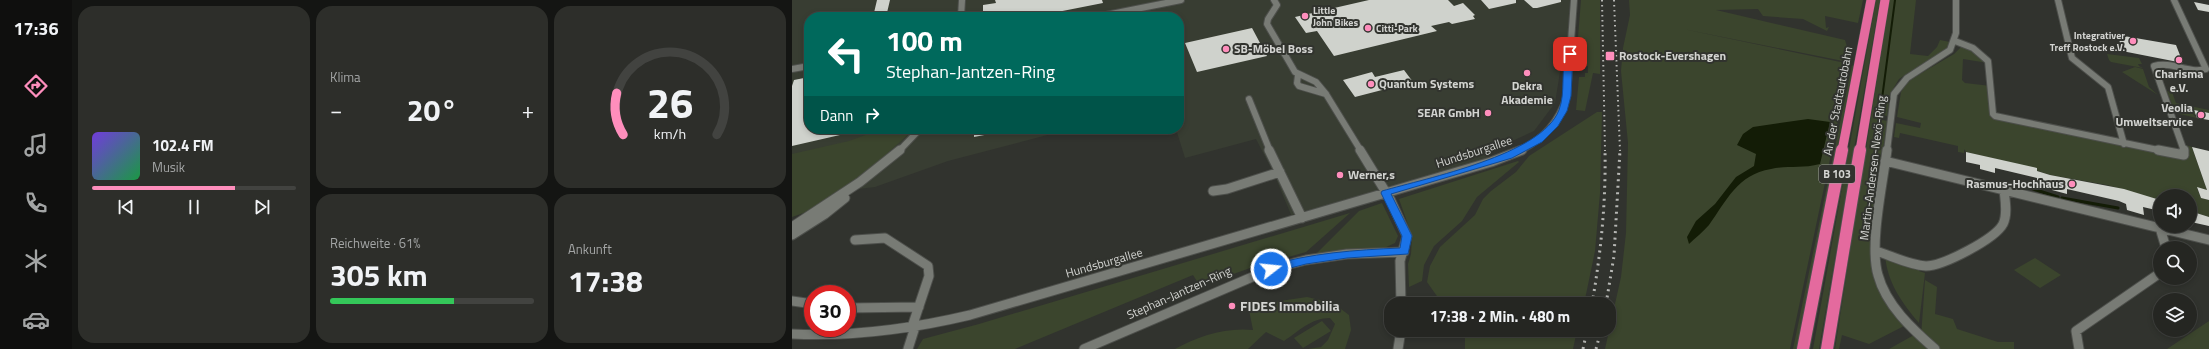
<!DOCTYPE html>
<html lang="de">
<head>
<meta charset="utf-8">
<style>
	body { margin:0; font-family:"Titillium Web",sans-serif; background:#2d2e2a; color:#f1f3f6; height:100vh; display:flex; flex-direction:column; font-size:15px; white-space:nowrap }
	* { box-sizing:border-box; margin:0 }
	p { font-size:13px; color:#a3a5a5 }
	.icon { flex:none; width:22px; height:22px; fill:none; stroke:currentColor; stroke-width:2; stroke-linecap:round; stroke-linejoin:round }
	.map { position:relative; flex:1; overflow:hidden }
	.drawer { display:flex; flex-direction:column; gap:6px; padding:6px; background:#141513; width:720px }
	.drawer>* { flex:none }
	.banner { position:absolute; left:12px; top:12px; width:380px; height:122px; border-radius:16px; box-shadow:0 2px 6px #0003,0 0 0 1px #424340; background:#00695c; color:#fff; overflow:hidden }
	.buttons { position:absolute; left:1361px; top:189px; display:grid; gap:8px }
	.buttons a { display:grid; place-items:center; width:44px; height:44px; border-radius:50%; background:#252622; box-shadow:0 2px 6px #0003,0 0 0 1px #424340; font-size:20px }
	.speed { position:absolute; left:12px; top:285px; display:flex; gap:8px; font-size:20px; font-weight:700; text-align:center }
	.speed>* { display:grid; place-content:center; width:52px; height:52px; border-radius:50%; background:#252622; box-shadow:0 2px 6px #0003,0 0 0 1px #424340; line-height:1 }
	.speed .limit { border:6px solid #d22; background:#fff; color:#111 }
	.pin { position:absolute; display:grid; place-items:center; width:34px; height:34px; color:#fff; margin:-17px; border-radius:8px; box-shadow:0 2px 6px #0006 }
	.me { position:absolute; width:44px; margin:-22px; rotate:74deg; stroke-linejoin:round; filter:drop-shadow(0 0 3px #0008) }
	.turn { display:flex; align-items:center; gap:14px; height:84px; padding:0 16px; font-size:18px }
	.turn .icon { width:52px; height:52px; stroke-width:2.5 }
	.turn b { display:block; font-size:28px; line-height:34px }
	.then { display:flex; align-items:center; height:38px; padding:0 16px; background:#0003; gap:8px; font-size:15px }
	.big { font-size:30px; font-weight:700; line-height:1.1 }
	.drawer .tile { flex:1; display:flex; flex-direction:column; justify-content:center; gap:6px; min-width:0; padding:0 14px; border-radius:16px; background:#2d2e2a }
	.drawer .dial { align-items:center; gap:0 }
	.dial svg { height:104px; overflow:visible; fill:none; stroke:#424340; stroke-width:7; stroke-linecap:round; text-anchor:middle }
	.dial text { fill:#f1f3f6; stroke:none }
	.song { display:flex; align-items:center; gap:12px }
	.cover { width:48px; height:48px; border-radius:6px; background:linear-gradient(135deg,hsl(260 70% 55%),hsl(140 70% 35%)) }
	.played { height:4px; border-radius:2px; background:linear-gradient(90deg,#fe8ebc 70%,#424340 70%) }
	.keys { display:flex; justify-content:space-around; direction:ltr }
	.heat { display:flex; justify-content:space-between; align-items:center; font-size:22px; direction:ltr }
	.charge { height:6px; border-radius:3px; background:linear-gradient(90deg,#34c759 61%,#424340 0) }
	.drawer .tiles { flex:1; display:grid; gap:6px; grid-template-columns:repeat(3,1fr) }
	.tile:first-child { grid-row:span 2 }
	.trip { position:absolute; left:592px; top:297px; width:232px; height:40px; border-radius:16px; background:#252622; box-shadow:0 2px 6px #0003,0 0 0 1px #424340; font-weight:700; line-height:40px; text-align:center }
	main { display:flex; flex:1; min-height:0 }
	.tabs { display:flex; flex-direction:column; width:72px; justify-content:space-around; align-items:center; background:#0f0f0e; color:#a3a5a5 }
	.tabs .icon { width:28px; height:28px }
	.tabs .on { color:#fe8ebc }
	.tabs b { font-size:18px; color:#f1f3f6 }
	.map>svg:first-child { display:block }
	.built { fill:#383d32 }
	.green { fill:#3b452d }
	.water { fill:#131c06 }
	.lines { fill:none; stroke-linecap:round; stroke-linejoin:round }
	.stream-far1 { stroke:#131c06; stroke-width:2 }
	.stream { stroke:#131c06; stroke-width:3 }
	.building { fill:#cfd2cc }
	.minor-far1-casing { stroke:#4d4f4b; stroke-width:8 }
	.minor-casing { stroke:#4d4f4b; stroke-width:11 }
	.highway-far1-casing { stroke:#4d4f4b; stroke-width:10 }
	.highway-casing { stroke:#4d4f4b; stroke-width:14 }
	.minor-far1 { stroke:#787b75; stroke-width:6 }
	.minor { stroke:#787b75; stroke-width:9 }
	.highway-far1 { stroke:#e46a9e; stroke-width:9 }
	.highway { stroke:#e46a9e; stroke-width:12 }
	.rail-far1 { stroke:#b7b8b5; stroke-width:2; stroke-dasharray:1.5 3.5; stroke-linecap:butt }
	.rail { stroke:#b7b8b5; stroke-width:3; stroke-dasharray:2 4.5; stroke-linecap:butt }
	.route { fill:#1a73e8; stroke:#114b97 }
	.poi-dot { fill:#fe8ebc; stroke:#31332e; stroke-width:1.5 }
	.labels { text-anchor:middle; stroke-width:4; stroke-linejoin:round; paint-order:stroke }
	.far-poi-label { font-size:10px; font-weight:bold; fill:#d3d4d1; stroke:#31332e; text-anchor:start }
	.shield { fill:#31332e; stroke:#a2a4a0; stroke-width:1 }
	.shield-label { font-size:11px; font-weight:bold; fill:#d3d4d1 }
	.poi-label { font-size:12px; font-weight:bold; fill:#d3d4d1; stroke:#31332e; text-anchor:start }
	.street-label { font-size:12px; fill:#d3d4d1; stroke:#31332e }
	.near-poi-label { font-size:14px; font-weight:bold; fill:#d3d4d1; stroke:#31332e; text-anchor:start }
</style>
</head>
<body>
<main>
<nav class="tabs">
<b>17:36</b>
<svg class="icon on" aria-label="directions" viewBox="0 0 24 24"><path d="M12 3l9 9-9 9-9-9zM9 14v-3h6M13 9l2 2-2 2"/></svg>
<svg class="icon" aria-label="music" viewBox="0 0 24 24"><path d="M9 18V5l10-2v13"/><circle cx="6" cy="18" r="3"/><circle cx="16" cy="16" r="3"/></svg>
<svg class="icon" aria-label="phone" viewBox="0 0 24 24"><path d="M5 4h4l2 5-3 2q2 4 5 5l2-3 5 2v4C11 20 4 13 5 4z"/></svg>
<svg class="icon" aria-label="climate" viewBox="0 0 24 24"><path d="M12 3v18M4 7l16 10M4 17L20 7"/></svg>
<svg class="icon" aria-label="car" viewBox="0 0 24 24"><path d="M5 17H2v-5l4-1 3-4h7l3 4 3 1v5h-3M9 17h6M6 11h13"/><circle cx="7" cy="17" r="2"/><circle cx="17" cy="17" r="2"/></svg>
</nav>
<section class="drawer">
<div class="tiles">
<div class="tile">
<div class="song"><i class="cover"></i><div><b>102.4 FM</b><p>Musik</p></div></div>
<div class="played"></div>
<div class="keys"><svg class="icon" aria-label="previous" viewBox="0 0 24 24"><path d="M18 5L8 12l10 7zM5 5v14"/></svg><svg class="icon" aria-label="pause" viewBox="0 0 24 24"><path d="M8 5v14M16 5v14"/></svg><svg class="icon" aria-label="next" viewBox="0 0 24 24"><path d="M6 5l10 7-10 7zM19 5v14"/></svg></div>
</div>
<div class="tile"><p>Klima</p>
<div class="heat"><a>−</a><b class="big">20°</b><a>+</a></div>
</div>
<div class="tile dial"><svg viewBox="0 0 100 80">
<path d="M14 69A42 42 0 1 1 86 69"/>
<path d="M14 69A42 42 0 0 1 9 37" stroke="#fe8ebc"/>
<text x="50" y="56" font-size="32" font-weight="700">26</text>
<text x="50" y="72" font-size="11">km/h</text>
</svg></div>
<div class="tile"><p>Reichweite · 61%</p><b class="big">305 km</b><div class="charge"></div></div>
<div class="tile"><p>Ankunft</p><b class="big">17:38</b></div>
</div>
</section>
<div class="map">
<svg width="1417" height="349" viewBox="0 0 1417 349">
	<rect width="100%" height="100%" fill="#31332e"/>
	<path class="built" d="M 0,0 L 778,0 L 776,38 L 768,72 L 763,103 L 742,131 L 718,142 L 695,149 L 700,154 L 689,162 L 500,217 L 482,174 L 464,139 L 393,158 L 384,129 L 387,129 L 387,17 L 17,17 L 17,129 L 278,129 L 156,161 L 83,187 L 49,191 L 0,205 Z"/>
	<path class="green" d="M 789,0 L 808,0 L 808,74 L 801,73 L 793,111 L 784,110 L 787,77 L 793,77 L 793,73 L 796,73 L 796,66 L 784,62 Z
		M 837,0 L 1071,0 L 1066,23 L 1033,16 L 1034,28 L 1037,27 L 1035,31 L 1011,19 L 971,16 L 966,9 L 924,10 L 1053,40 L 1059,60 L 1056,62 L 891,29 L 1058,64 L 998,349 L 813,349 L 829,277 L 834,233 L 836,143 L 829,71 L 831,48 L 838,15 Z
		M 1084,0 L 1088,0 L 1027,349 L 1021,349 Z
		M 1097,0 L 1124,0 L 1118,54 L 1136,56 L 1145,47 L 1148,40 L 1158,42 L 1154,49 L 1107,79 L 1098,94 L 1095,116 L 1082,113 L 1081,118 L 1095,121 L 1081,227 L 1079,264 L 1087,290 L 1112,326 L 1077,344 L 1050,335 L 1047,349 L 1043,349 Z
		M 1172,44 L 1196,63 L 1171,59 L 1170,80 L 1173,83 L 1199,86 L 1201,113 L 1389,155 L 1390,144 L 1400,147 L 1415,190 L 1405,188 L 1409,198 L 1417,200 L 1417,217 L 1398,211 L 1398,196 L 1368,196 L 1368,200 L 1315,185 L 1258,175 L 1225,164 L 1174,152 L 1172,149 L 1172,153 L 1166,152 L 1166,146 L 1108,133 L 1107,138 L 1102,137 L 1104,123 L 1128,128 L 1129,123 L 1105,117 L 1109,92 L 1113,85 L 1121,78 L 1162,54 Z
		M 1315,54 L 1347,58 L 1350,64 L 1346,64 L 1347,66 L 1351,68 L 1319,62 L 1317,60 Z
		M 1060,65 L 1062,67 L 1005,349 L 1001,349 Z
		M 1343,67 L 1351,69 L 1357,87 L 1366,95 L 1330,72 Z
		M 1375,91 L 1380,92 L 1384,103 L 1417,110 L 1417,113 L 1402,110 L 1404,114 L 1401,114 L 1405,118 L 1383,113 Z
		M 805,112 L 810,112 L 808,193 L 803,251 L 792,304 L 635,304 L 647,299 L 635,282 L 638,266 L 648,247 L 683,215 L 691,199 L 699,191 L 724,172 L 737,156 Z
		M 109,129 L 122,129 L 78,169 L 23,209 L 0,217 L 0,154 L 57,141 L 79,133 L 106,132 Z
		M 726,161 L 727,162 L 685,197 L 670,221 L 642,246 L 632,265 L 630,281 L 617,287 L 616,264 L 619,254 L 620,236 L 607,199 Z
		M 590,203 L 606,236 L 603,243 L 590,249 L 523,255 L 567,211 Z
		M 558,213 L 514,252 L 461,267 L 408,286 L 401,275 L 223,349 L 125,349 L 131,339 L 187,324 Z
		M 1093,255 L 1127,266 L 1127,271 L 1133,273 L 1127,323 C 1110,303 1095,282 1093,255 Z
		M 1243,258 L 1269,275 L 1248,288 L 1222,270 Z
		M 1133,280 L 1145,287 L 1143,314 L 1161,319 L 1165,329 L 1206,342 L 1222,342 L 1222,349 L 1143,349 L 1129,337 Z
		M 515,297 L 541,303 L 557,315 L 559,330 L 553,349 L 516,349 L 529,347 L 536,340 L 543,324 L 538,318 C 519,318 507,331 492,341 L 474,332 L 456,349 L 383,349 C 406,336 434,327 461,330 L 457,310 L 488,301 Z
		M 530,321 L 539,331 L 511,348 L 502,338 Z
		M 1417,321 L 1417,349 L 1375,349 Z
		M 673,330 L 785,330 L 781,349 L 673,349 Z
		M 1122,335 L 1138,349 L 1097,349 Z"/>
	<path class="water" d="M 1016,119 L 1038,122 L 1028,164 C 1009,169 996,165 979,169 C 945,175 935,200 917,225 C 911,232 903,238 897,244 L 895,237 L 904,221 L 923,204 L 944,177 L 962,166 L 964,154 L 945,145 L 951,134 L 961,127 Z"/>
	<g class="lines">
		<path class="stream-far1" d="M 1088,114 L 1103,0"/>
		<path class="stream" d="M 1226,184 L 1233,186
			M 1235,187 L 1266,197
			M 1270,198 L 1326,208"/>
	</g>
	<path class="building" d="M 85,0 L 98,0 L 94,17 L 81,17 Z
		M 203,0 L 310,0 L 311,3 L 240,17 L 191,17 L 191,5 L 204,3 Z
		M 577,0 L 656,0 L 662,6 L 671,3 L 683,15 L 681,16 L 683,19 L 660,24 L 657,22 L 639,26 L 645,31 L 542,56 L 525,31 L 514,33 L 503,17 Z
		M 689,0 L 724,0 L 724,3 L 697,9 Z
		M 732,0 L 769,0 L 769,2 L 745,8 L 741,8 Z
		M 1402,2 L 1417,5 L 1417,12 L 1406,10 Z
		M 460,28 L 475,56 L 405,72 L 393,43 Z
		M 1326,35 L 1384,45 L 1391,63 L 1330,51 Z
		M 612,70 L 621,82 L 563,97 L 551,80 L 580,72 L 583,77 Z
		M 17,77 L 17,129 L 61,129 L 61,132 L 0,146 L 0,86 L 2,80 Z
		M 1402,110 L 1417,113 L 1417,120 L 1405,118 Z
		M 182,129 L 207,129 L 208,132 L 182,137 Z
		M 1400,147 L 1417,151 L 1417,200 L 1409,198 L 1405,187 L 1415,190 Z
		M 1174,152 L 1245,168 L 1245,171 L 1258,175 L 1332,189 L 1368,200 L 1368,211 L 1351,207 L 1352,215 L 1335,210 L 1334,204 L 1327,201 L 1275,189 L 1275,194 L 1260,190 L 1259,185 L 1245,181 L 1245,178 L 1203,168 L 1203,173 L 1188,169 L 1188,165 L 1174,162 Z
		M 1398,211 L 1417,217 L 1417,226 L 1399,222 Z"/>
	<g class="lines">
		<g class="minor-far1-casing">
			<path id="minor-far1" d="M 482,0 L 485,5 L 476,19 L 475,24 L 503,72 L 524,82 L 534,94 L 569,151
				M 1266,0 L 1280,58 L 1316,87 L 1332,144
				M 1382,0 L 1414,69 C 1396,74 1380,61 1362,66 L 1392,151
				M 169,17 L 170,0
				M 304,17 L 389,0
				M 1163,41 L 1181,48 L 1196,61 L 1201,114 L 1203,116 L 1371,151
				M 0,69 L 17,66
				M 506,75 L 505,83 L 507,86 L 534,94
				M 457,99 L 478,151
				M 107,151 L 128,129
				M 728,151 C 752,138 767,122 775,96 L 782,0
				M 1095,151 L 1102,94 L 1115,78 L 1158,50 L 1164,33 L 1164,0"/>
		</g>
		<g class="minor-casing">
			<path id="minor" d="M 477,150 L 510,218
				M 568,150 L 598,199 L 615,236 L 608,261 L 609,304
				M 1095,150 C 1091,182 1077,245 1086,275 C 1094,305 1120,329 1143,349
				M 1366,150 L 1392,155 L 1392,150
				M 1093,161 L 1417,240
				M 421,191 L 435,189 L 488,172
				M 0,227 L 68,182 L 108,150
				M 1368,228 L 1374,248
				M 0,235 L 33,214 L 53,198
				M 63,240 L 93,238 L 136,266 L 137,276 L 120,327
				M 1084,251 C 1100,256 1117,265 1134,266 C 1151,266 1203,239 1211,224 C 1216,214 1213,200 1212,190
				M 0,301 L 21,304
				M 55,308 L 127,307
				M 0,334 C 61,337 119,329 178,315 L 699,162 L 730,150
				M 116,349 L 123,327
				M 292,349 L 479,269 L 514,260 L 555,254 L 612,252
				M 606,349 L 609,330
				M 1287,349 L 1284,331 L 1368,273"/>
		</g>
		<g class="highway-far1-casing">
			<path id="highway-far1" d="M 1050,151 L 1079,0
				M 1068,151 L 1093,0"/>
		</g>
		<g class="highway-casing">
			<path id="highway" d="M 1011,349 L 1050,150
				M 1035,349 L 1068,150"/>
		</g>
		<use href="#minor-far1" class="minor-far1"/>
		<use href="#minor" class="minor"/>
		<use href="#highway-far1" class="highway-far1"/>
		<use href="#highway" class="highway"/>
		<path class="rail-far1" d="M 810,0 L 813,151
			M 822,0 L 828,151"/>
		<path class="rail" d="M 800,304 C 809,252 814,202 813,150
			M 814,304 L 822,256 L 828,150
			M 791,349 L 795,330
			M 804,349 L 809,330"/>
	</g>
	<path class="route" d="M 775,53 L 781,54 L 779,96 L 775,111 L 766,126 L 750,142 L 720,158 L 599,194 L 620,236 L 616,254 L 555,258 L 514,264 L 479,273 L 475,271 L 475,266 C 519,253 563,250 608,248 L 610,236 L 589,193 L 590,191 C 635,178 750,155 767,110 C 774,92 768,70 775,53 Z"/>
	<g class="poi-dot">
		<circle cx="513" cy="16" r="4"/>
		<circle cx="576" cy="28" r="4"/>
		<circle cx="1341" cy="41" r="4"/>
		<circle cx="434" cy="49" r="4"/>
		<rect x="813" y="51" width="10" height="10" rx="2"/>
		<circle cx="1387" cy="60" r="4"/>
		<circle cx="735" cy="73" r="4"/>
		<circle cx="579" cy="84" r="4"/>
		<circle cx="696" cy="113" r="4"/>
		<circle cx="1409" cy="115" r="4"/>
		<circle cx="548" cy="175" r="4"/>
		<circle cx="1280" cy="184" r="4"/>
		<circle cx="440" cy="306" r="4"/>
	</g>
	<g class="labels">
		<g class="far-poi-label">
			<text x="521" y="14">Little<tspan x="521" dy="12">John Bikes</tspan></text>
			<text x="584" y="32">Citti-Park</text>
			<text x="1333" y="39" text-anchor="end">Integrativer<tspan x="1333" dy="12">Treff Rostock e.V.</tspan></text>
		</g>
		<rect class="shield" x="1027" y="165" width="36" height="18" rx="3"/>
		<g class="shield-label">
			<text x="1045" y="178">B 103</text>
		</g>
		<g class="poi-label">
			<text x="442" y="53">SB-Möbel Boss</text>
			<text x="827" y="60">Rostock-Evershagen</text>
			<text x="1387" y="78" text-anchor="middle">Charisma<tspan x="1387" dy="14">e.V.</tspan></text>
			<text x="587" y="88">Quantum Systems</text>
			<text x="735" y="90" text-anchor="middle">Dekra<tspan x="735" dy="14">Akademie</tspan></text>
			<text x="1401" y="112" text-anchor="end">Veolia<tspan x="1401" dy="14">Umweltservice</tspan></text>
			<text x="688" y="117" text-anchor="end">SEAR GmbH</text>
			<text x="556" y="179">Werner,s</text>
			<text x="1272" y="188" text-anchor="end">Rasmus-Hochhaus</text>
		</g>
		<g class="street-label">
			<text transform="translate(1046 101) rotate(-79)" y="4">An der Stadtautobahn</text>
			<text transform="translate(682 152) rotate(-18)" y="4">Hundsburgallee</text>
			<text transform="translate(1081 168) rotate(-83)" y="4">Martin-Andersen-Nexö-Ring</text>
			<text transform="translate(312 263) rotate(-16)" y="4">Hundsburgallee</text>
			<text transform="translate(387 293) rotate(-24)" y="4">Stephan-Jantzen-Ring</text>
		</g>
		<g class="near-poi-label">
			<text x="448" y="311">FIDES Immobilia</text>
		</g>
	</g>
</svg>
<div class="buttons">
<a><svg class="icon" aria-label="sound" viewBox="0 0 24 24"><path d="M4 9h4l5-4v14l-5-4H4zM17 9q2 3 0 6"/></svg></a>
<a><svg class="icon" aria-label="search" viewBox="0 0 24 24"><circle cx="10" cy="10" r="6"/><path d="M15 15l6 6"/></svg></a>
<a><svg class="icon" aria-label="layers" viewBox="0 0 24 24"><path d="M12 4l9 5-9 5-9-5zM3 14l9 5 9-5"/></svg></a>
</div>
<div class="speed"><div class="limit">30</div></div>
<div class="pin" style="left:778px;top:54px;background:#d93025"><svg class="icon" aria-label="arrive" viewBox="0 0 24 24"><path d="M6 21V4h12l-3 4 3 4H6"/></svg></div>
<svg class="me" style="left:479px;top:269px" viewBox="-20 -20 40 40"><circle r="17" fill="#1a73e8" stroke="#fff" stroke-width="3"/><path d="M0-11L8 9 0 5-8 9z" fill="#fff"/></svg>
<div class="trip">17:38 · 2 Min. · 480 m</div>
<div class="banner">
<div class="turn"><svg class="icon" aria-label="left" viewBox="0 0 24 24"><path d="M17 20v-9H6M10 6l-5 5 5 5"/></svg><div><b>100 m</b>Stephan-Jantzen-Ring</div></div>
<div class="then">Dann<svg class="icon" aria-label="right" viewBox="0 0 24 24"><path d="M7 20v-9h11M14 6l5 5-5 5"/></svg></div>
</div>
</div>
</main>
</body>
</html>
